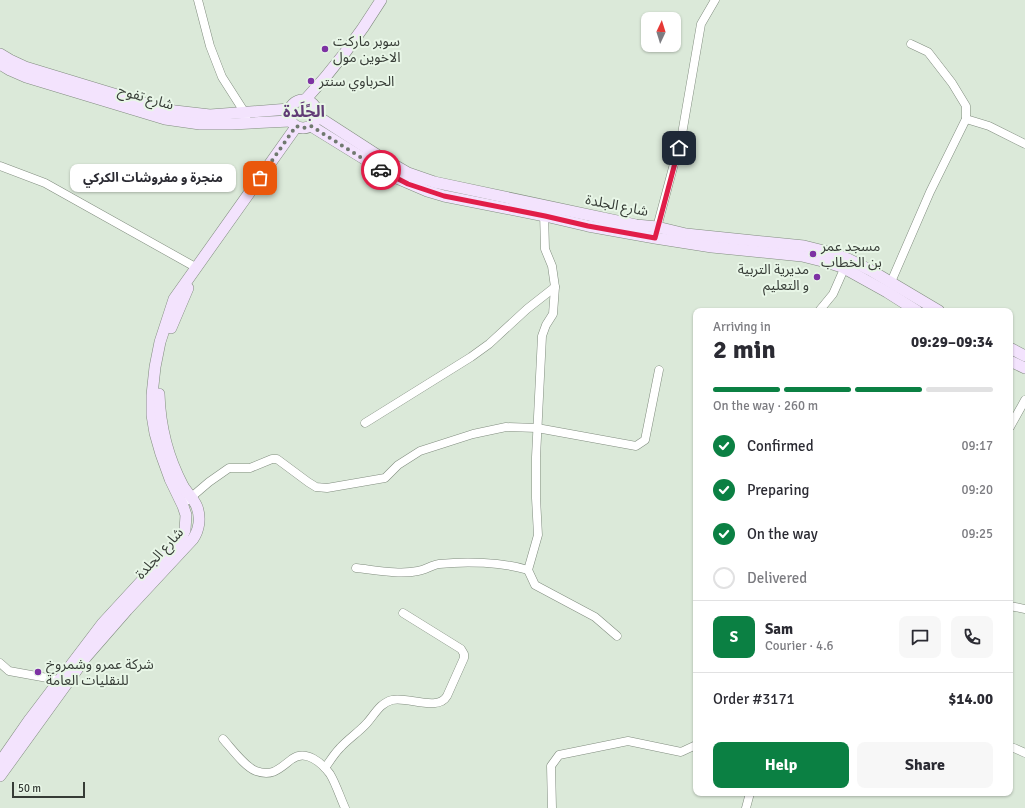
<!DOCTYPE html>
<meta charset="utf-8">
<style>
:root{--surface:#fff;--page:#f7f7f7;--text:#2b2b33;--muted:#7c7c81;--line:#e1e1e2;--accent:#0b8043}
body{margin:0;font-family:Signika,"Noto Sans Arabic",sans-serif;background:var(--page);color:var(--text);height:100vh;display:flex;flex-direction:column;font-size:15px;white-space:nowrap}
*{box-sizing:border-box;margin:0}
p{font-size:13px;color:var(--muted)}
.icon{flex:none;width:22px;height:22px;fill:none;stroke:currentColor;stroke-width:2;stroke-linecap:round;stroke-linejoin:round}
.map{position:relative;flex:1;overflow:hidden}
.side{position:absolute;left:693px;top:308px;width:320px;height:488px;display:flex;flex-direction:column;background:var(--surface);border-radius:8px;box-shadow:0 1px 3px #0004}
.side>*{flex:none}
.needle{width:26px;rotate:4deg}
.tools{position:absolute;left:641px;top:12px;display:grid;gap:8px}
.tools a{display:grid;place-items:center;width:40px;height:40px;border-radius:8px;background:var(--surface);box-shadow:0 1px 3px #0004;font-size:20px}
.scale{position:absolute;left:12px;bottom:10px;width:73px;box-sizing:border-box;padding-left:4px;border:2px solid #363c36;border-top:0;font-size:11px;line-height:14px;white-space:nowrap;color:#363c36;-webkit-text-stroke:3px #e8f6e7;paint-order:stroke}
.pin{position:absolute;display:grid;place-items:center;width:34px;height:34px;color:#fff;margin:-17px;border-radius:8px;box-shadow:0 2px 6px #0006}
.courier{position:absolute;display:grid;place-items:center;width:40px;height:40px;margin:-20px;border:3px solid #e11d48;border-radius:50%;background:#fff;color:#222;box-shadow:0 1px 5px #0007}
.bubble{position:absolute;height:28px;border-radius:8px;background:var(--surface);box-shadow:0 1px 3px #0004;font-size:13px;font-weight:700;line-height:28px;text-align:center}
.headline em{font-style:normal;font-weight:700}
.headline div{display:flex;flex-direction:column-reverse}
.headline{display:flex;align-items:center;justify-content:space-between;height:68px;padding:0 20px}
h1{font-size:26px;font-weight:700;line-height:30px}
.bar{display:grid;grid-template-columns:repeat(4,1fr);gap:6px 4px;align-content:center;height:48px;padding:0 20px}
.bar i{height:5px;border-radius:3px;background:var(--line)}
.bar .selected{background:var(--accent)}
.bar p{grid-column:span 4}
.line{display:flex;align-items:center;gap:10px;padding:0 20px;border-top:1px solid var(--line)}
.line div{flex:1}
.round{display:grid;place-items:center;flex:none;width:42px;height:42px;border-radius:8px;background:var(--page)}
ol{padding:0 20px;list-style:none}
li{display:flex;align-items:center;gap:12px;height:44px}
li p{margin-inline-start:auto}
li .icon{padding:4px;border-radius:50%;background:var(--accent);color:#fff;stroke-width:4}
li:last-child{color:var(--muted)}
li i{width:22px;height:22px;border:2px solid var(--line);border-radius:50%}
.cta{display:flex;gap:8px;margin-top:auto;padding:8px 20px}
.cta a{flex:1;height:46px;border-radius:8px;background:var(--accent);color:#fff;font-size:16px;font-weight:700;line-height:46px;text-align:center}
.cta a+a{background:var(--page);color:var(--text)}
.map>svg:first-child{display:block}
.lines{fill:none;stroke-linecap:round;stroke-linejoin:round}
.street-casing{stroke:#818d7f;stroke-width:9}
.secondary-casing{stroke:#818d7f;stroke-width:12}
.street{stroke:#fff;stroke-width:8}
.secondary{stroke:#f3e3fd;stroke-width:11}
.done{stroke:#70796f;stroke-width:4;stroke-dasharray:0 7.2}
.route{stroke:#e11d48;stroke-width:5}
.poi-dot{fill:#7d32a3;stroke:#e8f6e7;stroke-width:1.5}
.labels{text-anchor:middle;stroke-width:4;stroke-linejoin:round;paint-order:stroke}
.poi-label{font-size:14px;fill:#363c36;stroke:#e8f6e7;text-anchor:start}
.street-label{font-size:14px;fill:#363c36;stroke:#e8f6e7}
.quarter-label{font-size:16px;font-weight:bold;fill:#613c76;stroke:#e8f6e7}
</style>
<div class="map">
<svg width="1025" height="808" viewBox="0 0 1025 808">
<rect width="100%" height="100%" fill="#dbe9d9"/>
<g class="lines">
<!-- street casing -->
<g class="street-casing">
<g id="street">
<polyline points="198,0 210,46 222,77 245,113 246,117"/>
<polyline points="966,119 989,126 1025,144"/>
<polyline points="0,166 45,183 197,268"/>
<polyline points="544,213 545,249 552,266 555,287 553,314 546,325 542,336 536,457 536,498 538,535 528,570 535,585 595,617 617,636"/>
<polyline points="656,231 682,134 701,24 715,0"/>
<polyline points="891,282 930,192 966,119 966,106 952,83 928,52 911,44"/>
<polyline points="819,311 833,294 844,269"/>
<polyline points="365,423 471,357 489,344 527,309 555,287"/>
<polyline points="1010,427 1025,400"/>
<polyline points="188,500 209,482 229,468 250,468 272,459 277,459 308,482 316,487 327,488 385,478 398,465 420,451 473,434 506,427 537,428 636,446 645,440 659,370"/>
<path d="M 356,568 C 375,570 399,575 418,571 C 425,570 432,565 439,564 C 466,561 502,562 528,570"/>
<polyline points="1010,606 1025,609"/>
<polyline points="0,663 9,671 64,681"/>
<path d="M 223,739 C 232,749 245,767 256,771 C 273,777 280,768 292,759 C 306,749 322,763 330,774 C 336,784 340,797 345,808"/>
<polyline points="1014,748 1025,753"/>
<path d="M 325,768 C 330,761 334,754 340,748 C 348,739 359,732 367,723 C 375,714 380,703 392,700 C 407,696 438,712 447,696 L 464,658 L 464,654 L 461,649 L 403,613"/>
<polyline points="552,808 551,766 559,755 628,741 681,752 696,745"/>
<polyline points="746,808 750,793"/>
</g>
</g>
<!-- secondary casing -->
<g class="secondary-casing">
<g id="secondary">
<polyline points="0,54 10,60 25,67 150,105 175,111 210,115 289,109"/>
<polyline points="0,64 10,70 26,77 165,119 200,124 232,124 290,121"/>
<circle cx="303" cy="114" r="14"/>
<path d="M 305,100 C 334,69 359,36 381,0"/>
<polyline points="317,116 382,158 408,173 434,182 636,225 657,227 686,234 804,246 832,253 848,259 870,270 939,311"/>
<polyline points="311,126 392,176 427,191 444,196 545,216 588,226 655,238 712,247 802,256 826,262 842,267 887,292 917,311"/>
<polyline points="171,328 188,288"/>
<polyline points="1010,348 1025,356"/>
<polyline points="1010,361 1025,368"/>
<polyline points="0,762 30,719 102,624 182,537 185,530 186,515 183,506 170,479 161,454 155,433 152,415 152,395 155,367 160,342 174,299 296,127"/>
<path d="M 0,776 L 86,657 L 127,610 L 193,539 C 199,530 201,518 197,507 C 194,499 187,493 183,486 C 168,458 160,425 159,394"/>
</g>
</g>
<!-- street -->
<use href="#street" class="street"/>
<!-- secondary -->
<use href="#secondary" class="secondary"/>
</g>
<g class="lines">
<!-- done -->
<polyline class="done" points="260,178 296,126 304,128 311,126 381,170"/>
<!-- route -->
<polyline class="route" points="381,170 408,184 444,196 545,216 588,226 655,238 679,148"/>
</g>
<!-- markers -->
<g class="poi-dot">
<circle cx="325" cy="49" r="4"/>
<circle cx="311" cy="81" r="4"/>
<circle cx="813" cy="254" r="4"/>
<circle cx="817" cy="277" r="4"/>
<circle cx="38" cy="672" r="4"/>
</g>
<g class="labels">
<!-- poi labels -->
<g class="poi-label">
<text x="333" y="46">سوبر ماركت<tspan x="333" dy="16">الاخوين مول</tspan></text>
<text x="319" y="86">الحرباوي سنتر</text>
<text x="821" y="251">مسجد عمر<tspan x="821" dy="16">بن الخطاب</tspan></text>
<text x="809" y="274" text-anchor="end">مديرية التربية<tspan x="809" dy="16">و التعليم</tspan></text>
<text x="46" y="669">شركة عمرو وشمروخ<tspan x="46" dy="16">للنقليات العامة</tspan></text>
</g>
<!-- street labels -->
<g class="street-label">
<text transform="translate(146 97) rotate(16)" y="5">شارع تفوح</text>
<text transform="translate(617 205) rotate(11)" y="5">شارع الجلدة</text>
<text transform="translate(159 553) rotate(-48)" y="5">شارع الجلدة</text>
</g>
<!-- quarter labels -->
<g class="quarter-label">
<text x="304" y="117">الجًلَدة</text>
</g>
</g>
</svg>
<div class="tools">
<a><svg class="needle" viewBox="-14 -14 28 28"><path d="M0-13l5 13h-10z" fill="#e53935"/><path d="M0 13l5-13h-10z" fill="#7c7c81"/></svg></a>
</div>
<div class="scale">50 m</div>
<div class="pin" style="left:260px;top:178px;background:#ea580c"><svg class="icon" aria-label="bag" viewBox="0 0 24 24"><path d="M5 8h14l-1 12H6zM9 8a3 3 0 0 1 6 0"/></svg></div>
<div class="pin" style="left:679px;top:148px;background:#1f2937"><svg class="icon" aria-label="home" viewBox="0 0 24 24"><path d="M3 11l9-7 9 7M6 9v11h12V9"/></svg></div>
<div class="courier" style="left:381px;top:170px"><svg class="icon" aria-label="car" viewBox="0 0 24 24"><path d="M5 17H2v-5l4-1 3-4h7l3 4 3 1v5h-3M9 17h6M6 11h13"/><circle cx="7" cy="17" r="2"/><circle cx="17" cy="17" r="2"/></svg></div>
<div class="bubble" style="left:70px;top:164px;width:166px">منجرة و مفروشات الكركي</div>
<section class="side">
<div class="headline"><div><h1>2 min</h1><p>Arriving in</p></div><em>09:29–09:34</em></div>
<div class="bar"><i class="selected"></i><i class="selected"></i><i class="selected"></i><i></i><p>On the way · 260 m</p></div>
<ol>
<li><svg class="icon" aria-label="check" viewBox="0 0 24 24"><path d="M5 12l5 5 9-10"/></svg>Confirmed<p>09:17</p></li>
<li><svg class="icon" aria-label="check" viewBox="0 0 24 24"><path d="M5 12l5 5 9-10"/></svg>Preparing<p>09:20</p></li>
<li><svg class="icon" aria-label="check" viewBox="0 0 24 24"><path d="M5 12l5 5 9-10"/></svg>On the way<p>09:25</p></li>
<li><i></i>Delivered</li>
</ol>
<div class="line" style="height:72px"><b class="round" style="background:var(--accent);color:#fff">S</b><div><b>Sam</b><p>Courier · 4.6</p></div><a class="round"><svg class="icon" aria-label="chat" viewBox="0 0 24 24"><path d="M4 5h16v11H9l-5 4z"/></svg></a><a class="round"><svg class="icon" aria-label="phone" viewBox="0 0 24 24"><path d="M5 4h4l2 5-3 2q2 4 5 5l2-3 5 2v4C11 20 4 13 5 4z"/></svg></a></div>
<div class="line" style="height:52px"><div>Order #3171</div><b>$14.00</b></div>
<div class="cta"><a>Help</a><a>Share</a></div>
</section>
</div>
